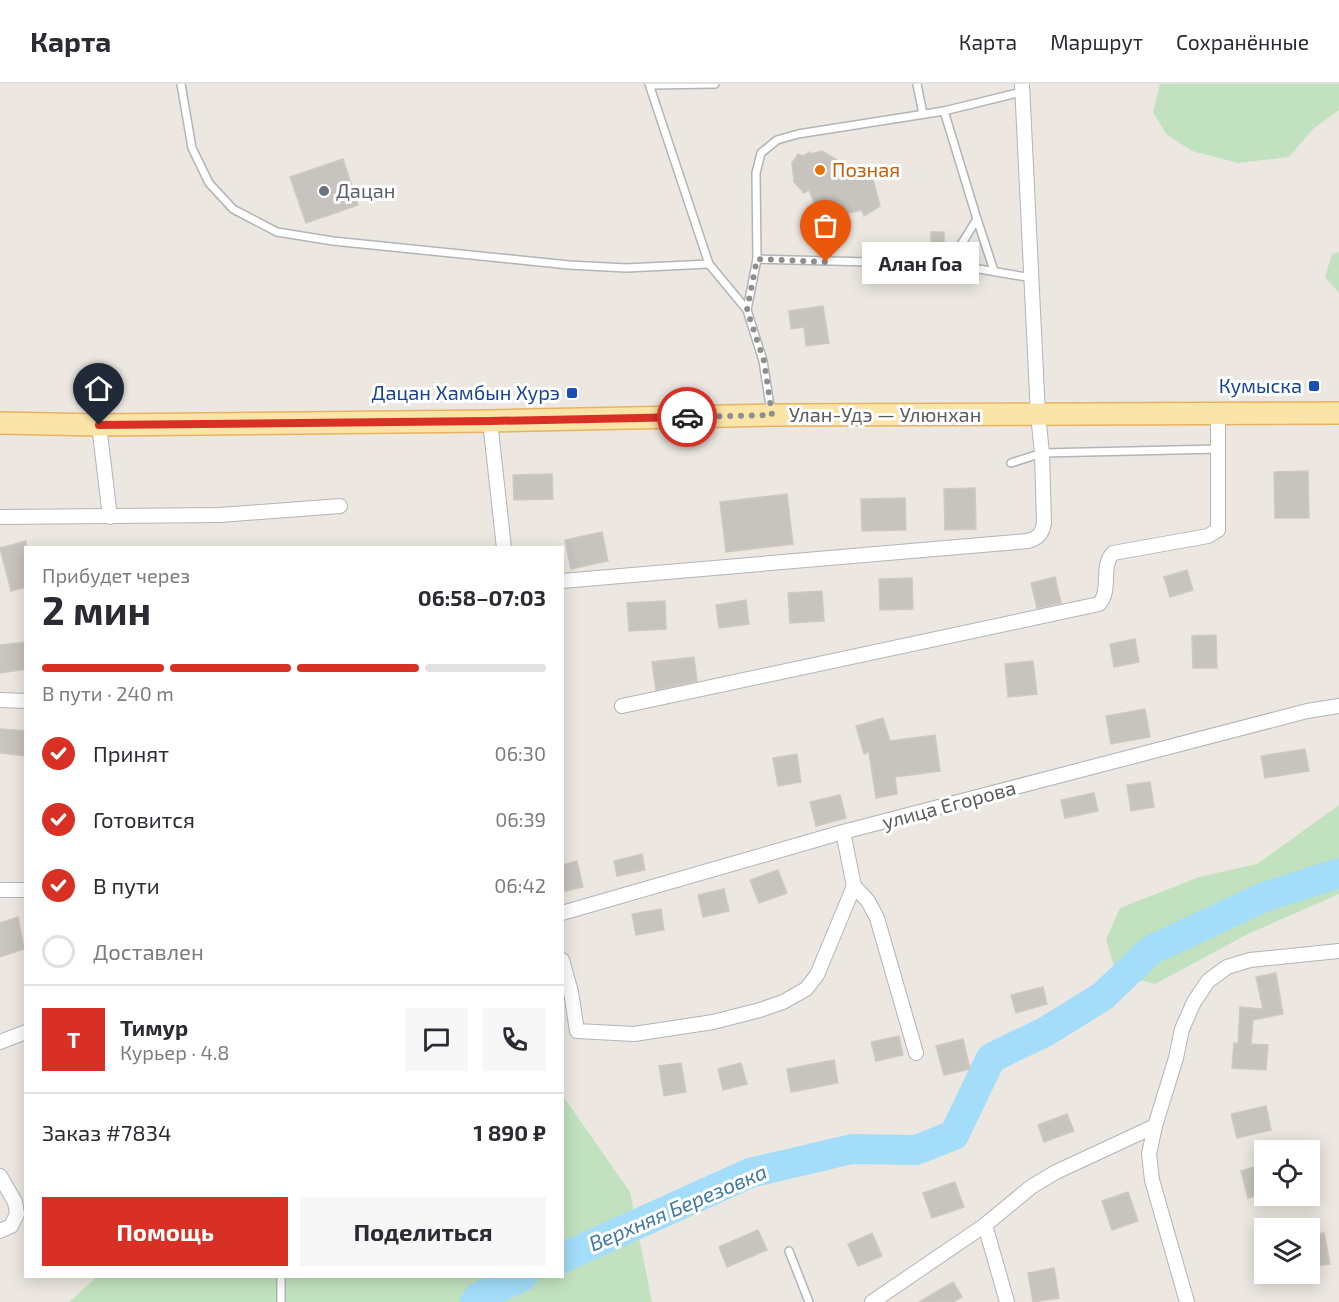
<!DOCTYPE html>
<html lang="ru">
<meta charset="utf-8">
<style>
:root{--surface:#fff;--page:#f7f7f7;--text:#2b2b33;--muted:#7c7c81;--line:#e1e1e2;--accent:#d93025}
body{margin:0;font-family:"Exo 2",sans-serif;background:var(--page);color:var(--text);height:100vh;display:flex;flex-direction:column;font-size:22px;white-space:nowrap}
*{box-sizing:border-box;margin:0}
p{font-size:20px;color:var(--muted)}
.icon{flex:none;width:33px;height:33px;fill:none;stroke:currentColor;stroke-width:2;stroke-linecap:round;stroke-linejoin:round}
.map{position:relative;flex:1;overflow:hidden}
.side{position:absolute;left:24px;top:462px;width:540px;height:732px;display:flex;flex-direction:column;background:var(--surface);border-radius:0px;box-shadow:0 3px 15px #0003}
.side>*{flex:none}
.fabs{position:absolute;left:1254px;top:1056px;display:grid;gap:12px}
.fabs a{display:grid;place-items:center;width:66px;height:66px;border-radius:0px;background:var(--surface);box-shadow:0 3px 15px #0003;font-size:30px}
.pin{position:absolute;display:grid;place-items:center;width:51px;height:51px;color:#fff;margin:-62px -26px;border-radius:50% 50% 50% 0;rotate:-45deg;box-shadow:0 0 6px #0007}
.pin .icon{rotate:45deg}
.courier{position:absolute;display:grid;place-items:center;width:60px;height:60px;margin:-30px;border:4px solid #d93025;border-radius:50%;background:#fff;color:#222;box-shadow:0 2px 8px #0007}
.bubble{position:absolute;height:42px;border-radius:0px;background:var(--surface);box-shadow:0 3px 15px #0003;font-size:20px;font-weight:700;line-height:42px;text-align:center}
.head em{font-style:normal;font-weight:700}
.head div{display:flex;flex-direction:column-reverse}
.head{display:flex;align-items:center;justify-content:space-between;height:102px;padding:0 18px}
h1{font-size:39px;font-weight:700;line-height:45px}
.bar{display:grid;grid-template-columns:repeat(4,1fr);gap:9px 6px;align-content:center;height:72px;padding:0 18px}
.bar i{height:8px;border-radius:4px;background:var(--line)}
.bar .selected{background:var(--accent)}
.bar p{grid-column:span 4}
.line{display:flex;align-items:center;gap:15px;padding:0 18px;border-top:2px solid var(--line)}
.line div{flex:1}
.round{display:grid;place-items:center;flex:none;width:63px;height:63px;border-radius:0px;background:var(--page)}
ol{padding:0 18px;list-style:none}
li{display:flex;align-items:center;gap:18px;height:66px}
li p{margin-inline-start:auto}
li .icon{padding:6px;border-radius:50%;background:var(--accent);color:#fff;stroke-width:4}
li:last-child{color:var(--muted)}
li i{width:33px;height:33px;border:3px solid var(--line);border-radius:50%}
.primary-button{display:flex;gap:12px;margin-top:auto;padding:12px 18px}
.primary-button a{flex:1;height:69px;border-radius:0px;background:var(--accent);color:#fff;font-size:24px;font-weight:700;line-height:69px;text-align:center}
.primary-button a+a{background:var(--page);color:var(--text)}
header{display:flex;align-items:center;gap:36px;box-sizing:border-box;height:84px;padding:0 30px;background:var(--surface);border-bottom:2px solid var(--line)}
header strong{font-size:28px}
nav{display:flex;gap:33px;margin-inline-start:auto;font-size:21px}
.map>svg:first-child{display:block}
.green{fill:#c2e2bf}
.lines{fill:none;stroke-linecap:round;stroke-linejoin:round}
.river{stroke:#a3ddf9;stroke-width:30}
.building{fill:#c7c3be;stroke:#d0c9c0;stroke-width:1.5}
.lane-casing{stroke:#b2b4b8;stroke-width:10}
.street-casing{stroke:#b2b4b8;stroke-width:16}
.primary-casing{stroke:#e8b35e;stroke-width:24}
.lane{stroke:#fff;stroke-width:7}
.street{stroke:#fff;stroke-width:14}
.primary{stroke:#fae4a8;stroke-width:21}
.done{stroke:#8d8e8e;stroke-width:6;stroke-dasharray:0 10.8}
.route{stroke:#d93025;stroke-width:8}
.food-dot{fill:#e8710a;stroke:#fff;stroke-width:2}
.worship-dot{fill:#6b7280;stroke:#fff;stroke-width:2}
.transit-dot{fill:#1a4fb4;stroke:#fff;stroke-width:2}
.labels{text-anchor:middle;stroke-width:6;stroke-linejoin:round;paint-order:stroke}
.food-label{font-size:20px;fill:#c56008;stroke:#fff;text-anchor:start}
.worship-label{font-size:20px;fill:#5b616d;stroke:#fff;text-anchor:start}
.transit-label{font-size:20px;fill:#164399;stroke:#fff;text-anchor:end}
.street-label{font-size:20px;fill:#5a5e61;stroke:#fff}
.water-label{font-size:21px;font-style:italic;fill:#407aa2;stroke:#fff}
</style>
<header>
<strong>Карта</strong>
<nav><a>Карта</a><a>Маршрут</a><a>Сохранённые</a></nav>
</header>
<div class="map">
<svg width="1339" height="1218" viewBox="0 0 1339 1218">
<rect width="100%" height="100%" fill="#ece8e1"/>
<!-- green -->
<g class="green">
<polygon points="1160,0 1339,0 1339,26 1313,45 1289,73 1238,79 1192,67 1166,50 1153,28"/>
<polygon points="1339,168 1339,209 1325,193 1332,170"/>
<polygon points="1339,721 1339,810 1248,850 1155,900 1116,890 1106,855 1120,824 1199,793 1257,780"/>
<polygon points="563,1012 630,1108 652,1218 69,1218 98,1192 562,1192"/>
</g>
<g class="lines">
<!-- river -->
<g class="river">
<polyline points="562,1174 750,1089 852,1065 916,1066 954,1051 991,974 1045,948 1103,912 1151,866 1264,813 1339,789"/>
<polyline points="475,1218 479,1213 523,1192"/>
</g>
</g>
<!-- building -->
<g class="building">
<polygon points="822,67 837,76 839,87 852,84 853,88 870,84 880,122 864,132 862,126 829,134 820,132 809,106 804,109 794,98 792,79 798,70 803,72 810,68 811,70"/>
<polygon points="343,75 358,121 306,139 290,93"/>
<polygon points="931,148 944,148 944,162 931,161"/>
<polygon points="823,222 829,259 806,262 804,243 791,245 789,227"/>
<polygon points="1308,387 1309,434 1275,434 1274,388"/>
<polygon points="552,390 553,415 514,416 513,391"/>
<polygon points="975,404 976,445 945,446 944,405"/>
<polygon points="787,410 793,460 726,468 720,418"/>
<polygon points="905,414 906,446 862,447 861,415"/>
<polygon points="602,448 608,477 571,485 565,456"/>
<polygon points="26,457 26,503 11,507 0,464"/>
<polygon points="1187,486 1193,506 1170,513 1164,493"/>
<polygon points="1055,493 1061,519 1037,524 1031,499"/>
<polygon points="912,494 913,525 880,526 879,495"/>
<polygon points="822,507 824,537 790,539 788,509"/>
<polygon points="746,516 749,540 719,544 716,521"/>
<polygon points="665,517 666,545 629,547 627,519"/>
<polygon points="1216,551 1217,584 1193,584 1192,552"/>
<polygon points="1135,555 1139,578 1114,583 1110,560"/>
<polygon points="26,558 26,585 0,589 0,561"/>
<polygon points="694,573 697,597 656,606 652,578"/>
<polygon points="1033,577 1037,610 1008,613 1005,580"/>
<polygon points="1145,625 1150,653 1111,660 1106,632"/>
<polygon points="883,634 890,657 935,651 940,687 895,693 897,710 876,714 869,668 864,670 856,642"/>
<polygon points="0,645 26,647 26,672 0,669"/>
<polygon points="1305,665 1309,687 1265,694 1261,672"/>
<polygon points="797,670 801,698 778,702 773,674"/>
<polygon points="1150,698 1154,723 1131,727 1127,701"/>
<polygon points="1094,709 1098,727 1065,734 1061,716"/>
<polygon points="840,711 846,734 816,742 810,718"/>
<polygon points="642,770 645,786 617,792 614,777"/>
<polygon points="577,777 583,803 562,808 562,781"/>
<polygon points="778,786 787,809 759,819 750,796"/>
<polygon points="724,805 729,827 703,833 698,811"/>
<polygon points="661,825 664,846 636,851 632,830"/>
<polygon points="18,833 24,865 0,873 0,839"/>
<polygon points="1276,889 1283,930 1253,936 1251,960 1268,961 1266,986 1232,984 1234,959 1238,960 1240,923 1263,925 1256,893"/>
<polygon points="1043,903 1047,920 1016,929 1011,911"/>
<polygon points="899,952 903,971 876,977 871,958"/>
<polygon points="963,955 970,985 944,991 936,962"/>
<polygon points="834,976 838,999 791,1008 787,985"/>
<polygon points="681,979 686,1008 664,1012 659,982"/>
<polygon points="741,979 747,1000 723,1006 718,985"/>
<polygon points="1266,1022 1271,1046 1237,1054 1231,1030"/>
<polygon points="1067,1030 1074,1047 1044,1058 1038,1041"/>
<polygon points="1264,1080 1264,1109 1248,1114 1241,1087"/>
<polygon points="955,1098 964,1123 932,1134 923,1109"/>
<polygon points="1128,1108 1138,1137 1112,1146 1102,1117"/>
<polygon points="758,1146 767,1166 727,1183 719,1163"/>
<polygon points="872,1149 882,1172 858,1182 848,1160"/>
<polygon points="1324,1149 1330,1180 1310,1183 1310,1151"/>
<polygon points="1054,1184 1059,1214 1033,1218 1028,1189"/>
<polygon points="953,1198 962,1213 953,1218 919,1218"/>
</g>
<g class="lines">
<!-- lane casing -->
<g class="lane-casing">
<g id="lane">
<polyline points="181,0 192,64 209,99 233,125 277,148 333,157 569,181 626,184 709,180"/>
<polyline points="649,0 709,180 747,226"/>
<polyline points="917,0 923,30"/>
<polyline points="650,1 715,0"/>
<polyline points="977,135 994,187"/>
<polyline points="757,175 949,180 977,135 944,27 1022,8"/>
<polyline points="949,180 1032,194"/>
<polyline points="771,328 763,277 747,226 757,175 756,89 761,69 777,56 798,50 944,27"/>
<polyline points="1011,379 1042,369 1219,365"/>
<polyline points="789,1167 809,1218"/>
<polyline points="281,1192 281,1218"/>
</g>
</g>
<!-- street casing -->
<g class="street-casing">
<g id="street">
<polyline points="490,337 504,464"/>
<polyline points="99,341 110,433"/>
<polyline points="0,433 220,431 340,422"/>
<path d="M 562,497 L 1028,457 C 1038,454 1042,450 1044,439 L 1042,369 L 1038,331 L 1022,0"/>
<polyline points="0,616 26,617"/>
<path d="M 622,622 L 1099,520 C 1112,506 1100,483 1113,469 L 1208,452 L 1218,446 L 1218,331"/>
<polyline points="854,802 868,817 877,834 916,969"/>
<polyline points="0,806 26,806"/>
<polyline points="562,829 843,748 1307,627 1339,622"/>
<polyline points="562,876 571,908 577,947 634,950 713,938 760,926 783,918 806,905 817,891 854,802 843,748"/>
<polyline points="0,958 26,948"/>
<polyline points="0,1092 15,1118 17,1130 11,1142 0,1147"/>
<polyline points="985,1141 1007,1218"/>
<polyline points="872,1218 985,1141 1031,1103 1056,1088 1155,1042"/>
<polyline points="1187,1218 1152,1096 1149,1070 1155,1042 1176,974 1182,945 1194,918 1208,897 1227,883 1250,876 1339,867"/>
</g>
</g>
<!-- primary casing -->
<g class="primary-casing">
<polyline id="primary" points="0,339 99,341 490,337 772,331 1339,329"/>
</g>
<!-- lane -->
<use href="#lane" class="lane"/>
<!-- street -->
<use href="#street" class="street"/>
<!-- primary -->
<use href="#primary" class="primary"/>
</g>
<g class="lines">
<!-- done -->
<polyline class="done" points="687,333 772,331 764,277 747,226 757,175 826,178"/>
<!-- route -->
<polyline class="route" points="99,341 490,337 687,333"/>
</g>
<!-- markers -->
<circle class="food-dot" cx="820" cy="86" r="6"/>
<circle class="worship-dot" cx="324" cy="107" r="6"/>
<g class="transit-dot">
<rect x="1308" y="296" width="12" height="12" rx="3"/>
<rect x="566" y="303" width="12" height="12" rx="3"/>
</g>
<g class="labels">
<!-- food labels -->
<g class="food-label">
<text x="832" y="93">Позная</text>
</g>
<!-- worship labels -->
<g class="worship-label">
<text x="336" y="114">Дацан</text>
</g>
<!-- transit labels -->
<g class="transit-label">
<text x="1302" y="309">Кумыска</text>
<text x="560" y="316">Дацан Хамбын Хурэ</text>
</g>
<!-- street labels -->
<g class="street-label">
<text x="885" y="338">Улан-Удэ — Улюнхан</text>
<text transform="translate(949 721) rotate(-15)" y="7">улица Егорова</text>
</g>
<!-- water labels -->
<g class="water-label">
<text transform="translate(678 1124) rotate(-23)" y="7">Верхняя Березовка</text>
</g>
</g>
</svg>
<div class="fabs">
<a><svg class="icon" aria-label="locate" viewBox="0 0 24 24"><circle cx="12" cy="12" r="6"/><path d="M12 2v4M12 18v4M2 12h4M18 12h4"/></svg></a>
<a><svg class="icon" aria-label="layers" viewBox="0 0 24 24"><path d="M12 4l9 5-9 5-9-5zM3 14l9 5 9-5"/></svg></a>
</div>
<div class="pin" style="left:826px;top:178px;background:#ea580c"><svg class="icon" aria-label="bag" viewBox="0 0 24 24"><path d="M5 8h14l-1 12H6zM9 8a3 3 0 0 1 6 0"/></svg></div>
<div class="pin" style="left:99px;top:341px;background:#1f2937"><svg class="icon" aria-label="home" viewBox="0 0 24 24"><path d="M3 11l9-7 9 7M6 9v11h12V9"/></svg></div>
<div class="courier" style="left:687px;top:333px"><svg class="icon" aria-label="car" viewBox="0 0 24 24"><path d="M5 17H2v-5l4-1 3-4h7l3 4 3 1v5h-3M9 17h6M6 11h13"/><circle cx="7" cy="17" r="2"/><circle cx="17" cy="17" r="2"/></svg></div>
<div class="bubble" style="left:862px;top:158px;width:117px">Алан Гоа</div>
<section class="side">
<div class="head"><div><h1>2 мин</h1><p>Прибудет через</p></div><em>06:58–07:03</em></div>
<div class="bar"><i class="selected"></i><i class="selected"></i><i class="selected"></i><i></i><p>В пути · 240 m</p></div>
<ol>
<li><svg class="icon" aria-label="check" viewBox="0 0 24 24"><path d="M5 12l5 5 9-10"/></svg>Принят<p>06:30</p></li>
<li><svg class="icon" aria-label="check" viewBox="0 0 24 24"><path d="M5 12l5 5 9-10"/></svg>Готовится<p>06:39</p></li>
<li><svg class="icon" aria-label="check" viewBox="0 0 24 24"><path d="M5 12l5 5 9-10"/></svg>В пути<p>06:42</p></li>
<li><i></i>Доставлен</li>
</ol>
<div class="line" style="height:108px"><b class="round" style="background:var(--accent);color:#fff">Т</b><div><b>Тимур</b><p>Курьер · 4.8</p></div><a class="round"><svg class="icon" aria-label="chat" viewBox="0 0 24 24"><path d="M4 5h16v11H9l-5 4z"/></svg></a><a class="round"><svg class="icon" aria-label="phone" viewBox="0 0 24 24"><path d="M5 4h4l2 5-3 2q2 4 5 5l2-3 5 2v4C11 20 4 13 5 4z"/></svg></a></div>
<div class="line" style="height:78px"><div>Заказ #7834</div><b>1 890 ₽</b></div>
<div class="primary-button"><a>Помощь</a><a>Поделиться</a></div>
</section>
</div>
